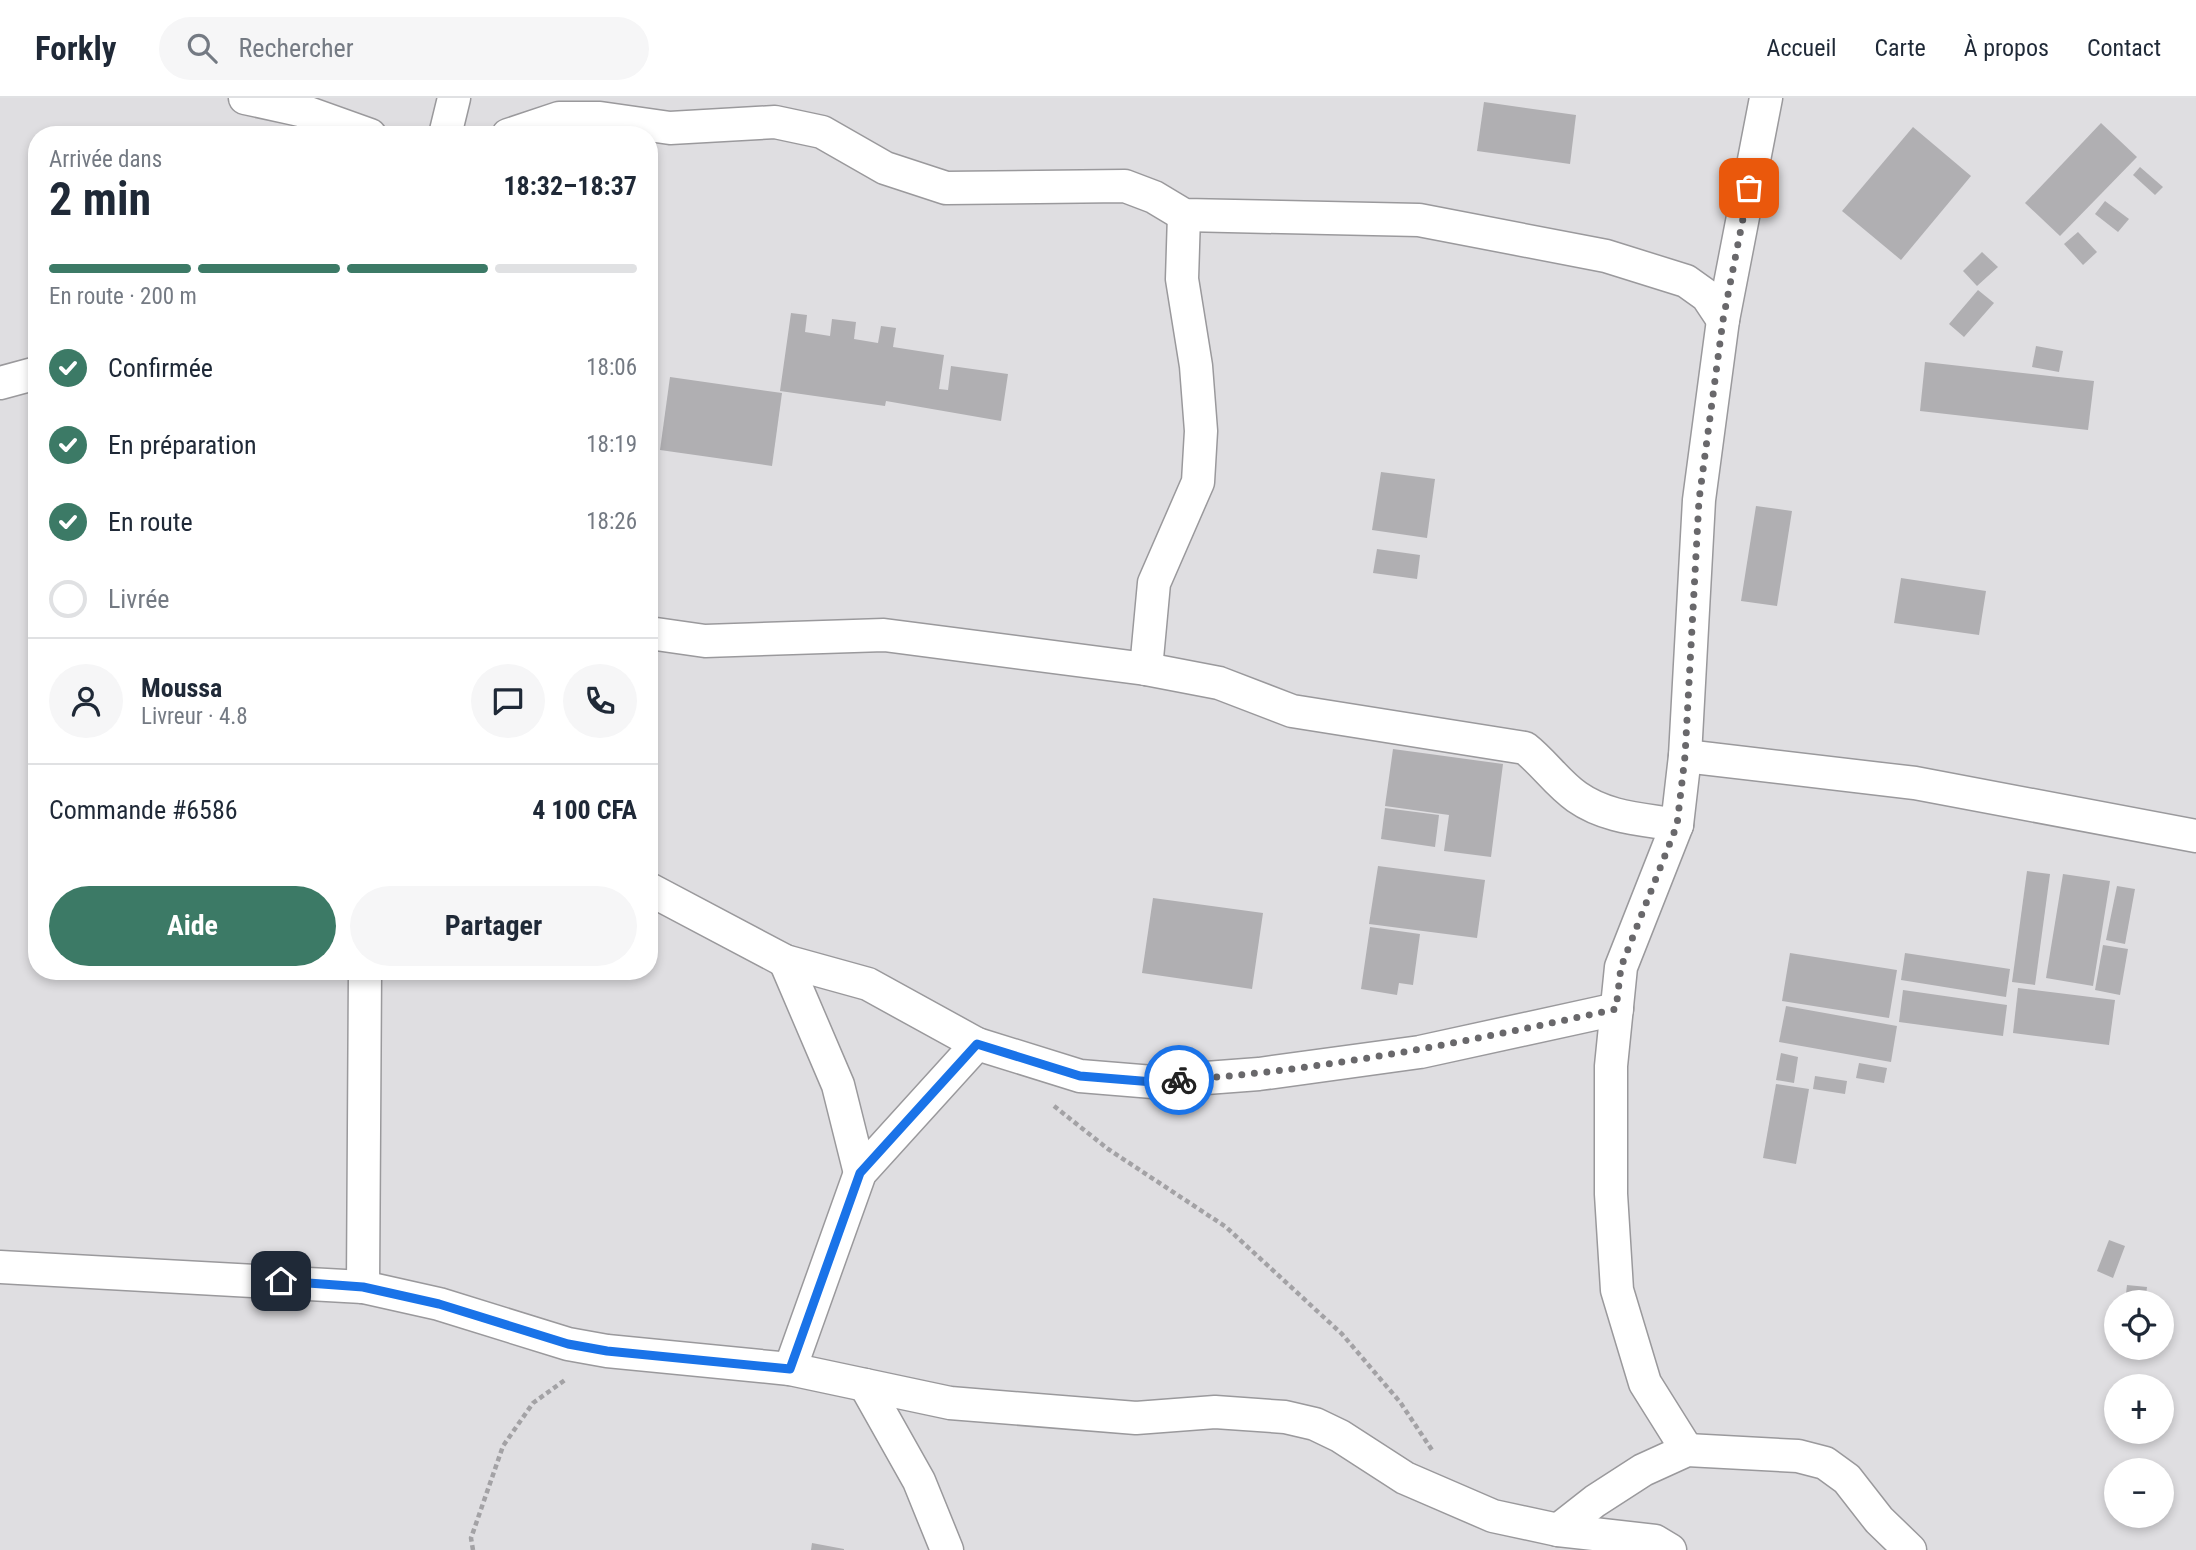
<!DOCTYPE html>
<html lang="fr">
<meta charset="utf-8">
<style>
:root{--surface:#fff;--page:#f6f6f7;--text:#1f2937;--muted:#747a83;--line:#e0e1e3;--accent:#3c7a66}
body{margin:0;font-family:"Roboto Condensed",sans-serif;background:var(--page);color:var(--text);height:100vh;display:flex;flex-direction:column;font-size:26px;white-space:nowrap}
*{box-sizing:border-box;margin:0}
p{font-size:23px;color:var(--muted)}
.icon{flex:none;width:38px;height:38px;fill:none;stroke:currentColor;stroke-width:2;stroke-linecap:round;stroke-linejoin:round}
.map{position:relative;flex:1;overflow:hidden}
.side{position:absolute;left:28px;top:28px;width:630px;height:854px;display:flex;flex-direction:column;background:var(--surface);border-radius:28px;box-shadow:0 4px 10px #0003}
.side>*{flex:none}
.buttons{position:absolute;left:2104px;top:1192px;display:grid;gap:14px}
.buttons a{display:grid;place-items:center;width:70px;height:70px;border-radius:50%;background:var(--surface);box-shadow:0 4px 10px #0003;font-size:35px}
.pin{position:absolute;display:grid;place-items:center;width:60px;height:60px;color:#fff;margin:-30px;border-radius:14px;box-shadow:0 4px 10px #0006}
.courier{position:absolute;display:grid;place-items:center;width:70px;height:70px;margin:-35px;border:5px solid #1a73e8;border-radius:50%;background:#fff;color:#222;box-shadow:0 2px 9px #0007}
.head em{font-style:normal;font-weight:700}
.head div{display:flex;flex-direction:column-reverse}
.head{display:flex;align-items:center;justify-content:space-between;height:119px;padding:0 21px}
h1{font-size:46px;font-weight:700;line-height:52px}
.bar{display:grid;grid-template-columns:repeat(4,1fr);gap:10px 7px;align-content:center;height:84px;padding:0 21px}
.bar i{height:9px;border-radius:5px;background:var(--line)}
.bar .active{background:var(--accent)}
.bar p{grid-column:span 4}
.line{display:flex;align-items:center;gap:18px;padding:0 21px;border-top:2px solid var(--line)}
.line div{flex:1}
.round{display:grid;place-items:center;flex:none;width:74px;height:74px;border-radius:37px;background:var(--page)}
ol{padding:0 21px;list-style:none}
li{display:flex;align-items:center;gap:21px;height:77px}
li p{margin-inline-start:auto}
li .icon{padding:7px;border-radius:50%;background:var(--accent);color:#fff;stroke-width:4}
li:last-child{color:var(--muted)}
li i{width:38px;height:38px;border:4px solid var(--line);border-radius:50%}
.button{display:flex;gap:14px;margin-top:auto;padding:14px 21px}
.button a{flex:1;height:80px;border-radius:42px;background:var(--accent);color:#fff;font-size:28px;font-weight:700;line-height:80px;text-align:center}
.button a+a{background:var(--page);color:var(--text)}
header{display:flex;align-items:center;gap:42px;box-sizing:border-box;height:98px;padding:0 35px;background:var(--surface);border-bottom:2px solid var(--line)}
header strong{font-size:33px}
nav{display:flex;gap:38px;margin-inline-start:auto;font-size:24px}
.search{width:490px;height:63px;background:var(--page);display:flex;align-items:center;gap:18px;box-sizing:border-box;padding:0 24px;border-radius:38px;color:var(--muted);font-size:26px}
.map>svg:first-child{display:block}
.building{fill:#b0afb2}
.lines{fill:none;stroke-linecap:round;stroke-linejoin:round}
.minor-casing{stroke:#9a999c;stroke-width:35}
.path{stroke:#a3a2a5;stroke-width:4.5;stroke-dasharray:5 3.5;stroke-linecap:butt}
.minor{stroke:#fff;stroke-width:32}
.done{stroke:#69686b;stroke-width:7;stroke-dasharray:0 12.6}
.route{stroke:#1a73e8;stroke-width:9}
</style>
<header>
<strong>Forkly</strong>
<div class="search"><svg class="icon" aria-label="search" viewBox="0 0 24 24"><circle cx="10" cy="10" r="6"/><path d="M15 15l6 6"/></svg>Rechercher</div>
<nav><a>Accueil</a><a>Carte</a><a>À propos</a><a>Contact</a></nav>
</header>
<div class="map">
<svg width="2196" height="1452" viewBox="0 0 2196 1452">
<rect width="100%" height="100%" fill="#dfdee1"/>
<!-- building -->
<g class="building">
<polygon points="1484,4 1576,17 1570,66 1477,53"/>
<polygon points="2101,25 2137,59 2060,138 2025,105"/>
<polygon points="1913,29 1971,78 1901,162 1842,113"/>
<polygon points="2140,69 2163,89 2155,97 2133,77"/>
<polygon points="2105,103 2129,121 2118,134 2095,116"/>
<polygon points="2078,134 2097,154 2083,167 2064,146"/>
<polygon points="1982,154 1998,169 1977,188 1963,173"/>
<polygon points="1978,192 1994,205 1964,239 1949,226"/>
<polygon points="791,215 807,217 805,234 830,238 832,221 856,224 854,241 878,245 881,228 896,230 893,249 944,257 939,291 948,292 951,268 1008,276 1001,323 886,303 885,308 780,293"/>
<polygon points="2036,248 2063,253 2059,274 2032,269"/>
<polygon points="1925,264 2094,283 2088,332 1920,313"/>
<polygon points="670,279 782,295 772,368 660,352"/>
<polygon points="1381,374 1435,381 1427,440 1372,432"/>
<polygon points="1756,408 1792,413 1777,508 1741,503"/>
<polygon points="1377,451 1420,457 1417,481 1373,475"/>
<polygon points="1901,480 1986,493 1979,537 1894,525"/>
<polygon points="1393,651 1503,666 1491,759 1444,753 1449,717 1385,708"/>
<polygon points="1385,710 1439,717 1435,749 1381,741"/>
<polygon points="1378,768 1485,782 1477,840 1369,826"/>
<polygon points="2027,773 2050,776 2035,887 2012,884"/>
<polygon points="2063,776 2110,783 2093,888 2046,880"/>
<polygon points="2117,788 2135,791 2125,846 2106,842"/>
<polygon points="1153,800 1263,815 1252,891 1142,875"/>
<polygon points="1370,829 1420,836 1413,887 1399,885 1397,897 1361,891"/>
<polygon points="2103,847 2128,851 2120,897 2095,892"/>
<polygon points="1790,855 1897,872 1889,920 1782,903"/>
<polygon points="1905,855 2010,871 2006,899 1901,882"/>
<polygon points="456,873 480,873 479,879"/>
<polygon points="2018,890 2115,902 2109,947 2013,935"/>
<polygon points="1903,892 2007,907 2003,938 1899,924"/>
<polygon points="1786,908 1897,928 1891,964 1779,944"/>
<polygon points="1781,955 1798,959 1794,985 1776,982"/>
<polygon points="1859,965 1887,970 1884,985 1856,980"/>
<polygon points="1815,978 1847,983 1845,996 1813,991"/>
<polygon points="1776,986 1809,991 1796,1066 1763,1060"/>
<polygon points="2109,1142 2125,1148 2113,1180 2097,1173"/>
<polygon points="2127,1187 2147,1189 2145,1204 2125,1204"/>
<polygon points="812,1445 844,1451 844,1452 811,1452"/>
</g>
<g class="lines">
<!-- minor casing -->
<g class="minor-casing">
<g id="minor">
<polyline points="245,0 300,12 370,37"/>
<polyline points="445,37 454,0"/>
<polyline points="508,37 559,20 600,20 670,30 775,24 822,34 885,70 946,90 1125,88 1154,99 1184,117 1419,122 1606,158 1686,183 1707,198 1723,222"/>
<polyline points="0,285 37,275"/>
<path d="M 649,535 L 705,543 L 884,537 L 1146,571 L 1219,585 L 1292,613 L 1525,650 C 1544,665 1558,686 1577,699 C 1607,720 1642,721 1677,727"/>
<polyline points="1146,571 1154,485 1198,384 1201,333 1196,268 1182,181 1184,117"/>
<polyline points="1685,658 1915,685 2196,738"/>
<polyline points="649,791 785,863 868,886 977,946 1080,978 1153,984 1259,976 1420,954 1617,911"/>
<polyline points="785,863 838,987 860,1075"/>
<polyline points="0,1169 363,1189 439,1206 568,1246 607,1253 790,1271 950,1305 1136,1320 1215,1314 1285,1319 1315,1326 1340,1338 1405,1380 1493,1418 1558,1432 1655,1443 1670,1452"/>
<polyline points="363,1189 365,873"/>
<polyline points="790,1271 860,1075 977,946"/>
<polyline points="865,1287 919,1383 947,1452"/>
<polyline points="1687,1352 1645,1285 1617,1192 1611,1096 1611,968 1621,869 1677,727 1685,658 1699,402 1723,222 1766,0"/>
<polyline points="1558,1432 1595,1403 1643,1372 1687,1352 1798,1358 1825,1365 1847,1381 1879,1422 1910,1452"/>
</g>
</g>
<!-- path -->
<g class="path">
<polyline points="1054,1008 1108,1051 1226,1129 1342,1236 1400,1304 1432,1352"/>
<polyline points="473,1452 471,1440 503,1348 533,1305 565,1282"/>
</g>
<!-- minor -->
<use href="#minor" class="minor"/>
</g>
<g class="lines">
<!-- done -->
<path class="done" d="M 1179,982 C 1328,972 1471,943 1616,911 L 1621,869 L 1677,727 L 1685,658 L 1699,402 L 1723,222 L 1749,90"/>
<!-- route -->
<polyline class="route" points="281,1183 363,1189 439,1206 568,1246 607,1253 790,1271 860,1075 977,946 1080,978 1153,984 1179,982"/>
</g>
</svg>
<div class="buttons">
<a><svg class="icon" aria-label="locate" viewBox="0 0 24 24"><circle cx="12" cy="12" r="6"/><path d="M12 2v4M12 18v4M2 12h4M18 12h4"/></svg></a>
<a>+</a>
<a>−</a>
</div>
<div class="pin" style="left:1749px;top:90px;background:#ea580c"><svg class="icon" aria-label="bag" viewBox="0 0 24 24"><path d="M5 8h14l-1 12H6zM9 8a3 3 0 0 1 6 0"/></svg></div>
<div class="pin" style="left:281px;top:1183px;background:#1f2937"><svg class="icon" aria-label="home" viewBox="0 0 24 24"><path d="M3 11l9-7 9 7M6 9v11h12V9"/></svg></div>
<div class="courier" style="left:1179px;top:982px"><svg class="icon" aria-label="bike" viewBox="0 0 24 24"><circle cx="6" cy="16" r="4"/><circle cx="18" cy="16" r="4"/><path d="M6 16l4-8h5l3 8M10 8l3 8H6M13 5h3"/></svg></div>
<section class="side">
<div class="head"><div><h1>2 min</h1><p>Arrivée dans</p></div><em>18:32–18:37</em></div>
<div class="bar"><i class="active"></i><i class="active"></i><i class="active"></i><i></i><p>En route · 200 m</p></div>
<ol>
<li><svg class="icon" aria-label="check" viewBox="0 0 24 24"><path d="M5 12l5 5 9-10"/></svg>Confirmée<p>18:06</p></li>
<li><svg class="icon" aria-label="check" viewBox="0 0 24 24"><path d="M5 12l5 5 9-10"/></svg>En préparation<p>18:19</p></li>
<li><svg class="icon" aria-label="check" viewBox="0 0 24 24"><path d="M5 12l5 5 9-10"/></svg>En route<p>18:26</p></li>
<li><i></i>Livrée</li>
</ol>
<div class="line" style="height:126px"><a class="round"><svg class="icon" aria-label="person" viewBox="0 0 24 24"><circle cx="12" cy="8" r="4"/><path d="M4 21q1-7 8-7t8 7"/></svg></a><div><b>Moussa</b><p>Livreur · 4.8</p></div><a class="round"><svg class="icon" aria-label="chat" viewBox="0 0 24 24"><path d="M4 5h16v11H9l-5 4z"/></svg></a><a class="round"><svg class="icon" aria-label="phone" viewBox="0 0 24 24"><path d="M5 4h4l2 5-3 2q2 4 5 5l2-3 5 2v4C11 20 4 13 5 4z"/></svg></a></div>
<div class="line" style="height:91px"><div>Commande #6586</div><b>4 100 CFA</b></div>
<div class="button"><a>Aide</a><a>Partager</a></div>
</section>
</div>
